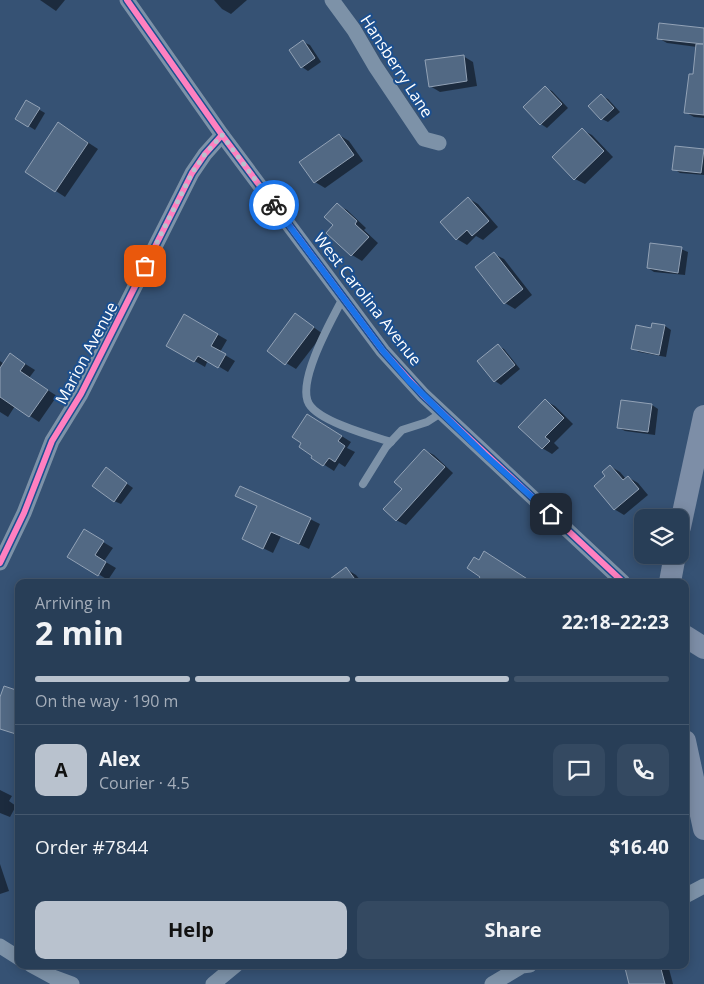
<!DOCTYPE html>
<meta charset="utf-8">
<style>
:root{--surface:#283e57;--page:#344961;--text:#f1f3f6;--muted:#a5aeba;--line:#44576d;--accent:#b9c2ce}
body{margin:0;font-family:"Open Sans",sans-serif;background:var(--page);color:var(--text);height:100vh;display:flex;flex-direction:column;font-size:19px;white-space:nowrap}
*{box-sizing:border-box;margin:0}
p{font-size:16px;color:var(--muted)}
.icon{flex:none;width:28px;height:28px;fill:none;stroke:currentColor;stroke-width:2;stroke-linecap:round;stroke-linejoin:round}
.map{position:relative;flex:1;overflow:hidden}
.side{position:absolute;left:15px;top:579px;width:674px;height:390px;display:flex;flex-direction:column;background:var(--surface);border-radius:10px;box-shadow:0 2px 12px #0003,0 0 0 1px var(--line)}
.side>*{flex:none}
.buttons{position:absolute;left:634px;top:509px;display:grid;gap:10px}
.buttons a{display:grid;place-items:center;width:55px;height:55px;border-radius:10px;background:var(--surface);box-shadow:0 2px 12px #0003,0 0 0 1px var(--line);font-size:25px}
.pin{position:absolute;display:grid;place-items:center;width:42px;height:42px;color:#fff;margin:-21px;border-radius:10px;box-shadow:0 2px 8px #0006}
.courier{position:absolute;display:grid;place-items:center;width:50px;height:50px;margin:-25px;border:4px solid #1a73e8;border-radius:50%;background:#fff;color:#222;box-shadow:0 1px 6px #0007}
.overview em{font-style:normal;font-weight:700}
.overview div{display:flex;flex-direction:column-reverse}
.overview{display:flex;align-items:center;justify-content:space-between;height:85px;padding:0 20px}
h1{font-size:32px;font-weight:700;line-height:38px}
.bar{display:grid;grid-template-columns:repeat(4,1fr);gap:8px 5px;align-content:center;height:60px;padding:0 20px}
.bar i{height:6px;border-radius:4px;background:var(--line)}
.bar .on{background:var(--accent)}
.bar p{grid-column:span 4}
.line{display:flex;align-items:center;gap:12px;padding:0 20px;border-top:1px solid var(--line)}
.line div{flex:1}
.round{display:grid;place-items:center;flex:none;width:52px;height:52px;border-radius:10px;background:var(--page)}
.primary-button{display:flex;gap:10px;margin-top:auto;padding:10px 20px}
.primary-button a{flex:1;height:58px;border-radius:10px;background:var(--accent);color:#111;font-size:20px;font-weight:700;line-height:58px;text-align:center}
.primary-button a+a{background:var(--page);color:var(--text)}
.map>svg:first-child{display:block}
.shadow{fill:#0007}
.building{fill:#526984;stroke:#92a2b6}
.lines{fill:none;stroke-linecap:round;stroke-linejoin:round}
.lane{stroke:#7d92a8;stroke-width:8}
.street{stroke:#7d92a8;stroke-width:15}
.primary{stroke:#7d8ea7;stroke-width:22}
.cycleway-casing{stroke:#1b4f8f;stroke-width:9}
.cycleway{stroke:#ff80c0;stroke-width:6}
.done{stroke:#b9c2ce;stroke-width:5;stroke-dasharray:0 9}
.route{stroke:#1a73e8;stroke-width:6}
.labels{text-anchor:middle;stroke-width:4;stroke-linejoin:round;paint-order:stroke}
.street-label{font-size:16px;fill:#fff;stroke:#1b4f8f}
</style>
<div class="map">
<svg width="704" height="984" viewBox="0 0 704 984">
<rect width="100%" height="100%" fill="#365274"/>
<!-- shadow -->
<g class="shadow">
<polygon points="40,0 65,0 56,11"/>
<polygon points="214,0 247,0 231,14 222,9"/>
<polygon points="704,29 704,118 694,117 685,112 694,76 697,47 667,43 658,38"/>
<polygon points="303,42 310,45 321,62 308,71 302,67"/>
<polygon points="463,56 473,62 477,86 440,92 430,86"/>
<polygon points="545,88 552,91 568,108 547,128 541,124 525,108"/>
<polygon points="601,96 608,99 620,112 608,122 602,119"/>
<polygon points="26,102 45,113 35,130 16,118"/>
<polygon points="69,130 98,149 65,197 27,172"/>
<polygon points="582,130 592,135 613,157 585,184 575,179"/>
<polygon points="339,135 349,141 363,161 325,188 315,182"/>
<polygon points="676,148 704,151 704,175 680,173 674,169"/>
<polygon points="468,198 478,204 498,227 483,240 476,236 467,245 457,239"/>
<polygon points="337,205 347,210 366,228 364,230 378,243 362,261 352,255 334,225"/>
<polygon points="681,249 688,252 685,275 654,272 648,268"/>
<polygon points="494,254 504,259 532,295 515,309 505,303"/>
<polygon points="184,315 227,340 220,352 235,361 228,372 208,360 205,367 167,345"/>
<polygon points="305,321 323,334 296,369 286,363"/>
<polygon points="653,324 665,326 671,330 666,357 639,352 632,348 652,329"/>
<polygon points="498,346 504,349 520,369 501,385 495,381"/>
<polygon points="11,355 35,370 29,378 57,396 39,422 15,406 8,417 0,412 0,361 4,364"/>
<polygon points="545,401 555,406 573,424 554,443 559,448 552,454 542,448"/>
<polygon points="652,405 658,409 655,435 625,431 619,428"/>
<polygon points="318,421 351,442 347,448 355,452 345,467 339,463 334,471 312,457"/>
<polygon points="424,450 434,455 453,473 406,525 396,520"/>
<polygon points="610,466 620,472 626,479 628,477 638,483 648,495 624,515 614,509 607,477"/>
<polygon points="112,473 133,488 121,504 114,501"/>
<polygon points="310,519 320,524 309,549 281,536 273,553 244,539"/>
<polygon points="85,531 113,548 104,561 116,568 108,580 69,556"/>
<polygon points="494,558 531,582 478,582"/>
<polygon points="346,569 356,575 362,582 328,582"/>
<polygon points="19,693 19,736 0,728 0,701"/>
<polygon points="0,790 12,796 9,801 16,806 10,817 0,813"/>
<polygon points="0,864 9,891 0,894"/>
<polygon points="642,965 668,965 673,984 631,984"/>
</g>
<!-- building -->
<g class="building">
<polygon points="659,23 704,28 704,115 684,113 689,74 693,74 696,44 703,44 657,39"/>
<polygon points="303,40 315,58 301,68 289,50"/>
<polygon points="464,55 467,81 429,87 425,60"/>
<polygon points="545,86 562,104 540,125 523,107"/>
<polygon points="601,94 614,108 601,120 588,106"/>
<polygon points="26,100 40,108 28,127 15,119"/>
<polygon points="58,122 88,143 55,192 25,172"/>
<polygon points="582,128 604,151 574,180 552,157"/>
<polygon points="339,134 354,155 314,183 299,162"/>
<polygon points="675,146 704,149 701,173 672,170"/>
<polygon points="468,197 489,221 472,236 467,230 456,240 440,222"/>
<polygon points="337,203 357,221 355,224 369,237 351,256 326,233 333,225 324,217"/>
<polygon points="650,243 682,247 678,273 647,268"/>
<polygon points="494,252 523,289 504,304 475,267"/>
<polygon points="295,313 314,327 285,365 267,351"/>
<polygon points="184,314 218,334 211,346 226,354 218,368 198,356 194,362 166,346"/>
<polygon points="652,323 665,325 659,355 631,349 636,325 651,328"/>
<polygon points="498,344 515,365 494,382 477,361"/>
<polygon points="10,353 25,364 20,371 48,390 29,417 0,397 0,368"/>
<polygon points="545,399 564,418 545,437 550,441 542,449 518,427"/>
<polygon points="621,400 652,404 648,432 617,428"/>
<polygon points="307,414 342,436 338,441 345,446 335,462 329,458 323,466 311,458 312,456 299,447 301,443 292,437"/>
<polygon points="424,449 445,467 396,521 383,509 402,489 394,482"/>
<polygon points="610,465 623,480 628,476 639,489 614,510 594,486 605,476 602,472"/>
<polygon points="106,467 127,483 114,502 92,486"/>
<polygon points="240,486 311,518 299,544 271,532 263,549 242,539 257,506 235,496"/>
<polygon points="84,529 104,541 95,555 106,562 98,576 67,557"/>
<polygon points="484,551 532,582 476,582 480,577 467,568 474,557 479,560"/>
<polygon points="346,567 357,582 326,582"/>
<polygon points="4,686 19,691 19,735 0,729 0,697"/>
<polygon points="637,965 660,965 665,984 629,984 625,968"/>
</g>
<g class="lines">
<!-- lane -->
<g class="lane">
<path d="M 343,298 C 332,319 296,382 309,404 C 320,422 372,436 391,442"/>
<polyline points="363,484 386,447 402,430 427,422 441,413"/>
</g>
<!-- street -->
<g class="street">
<polyline points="127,0 222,135 383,351 423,395 623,582"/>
<polyline points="332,0 354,30 375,66 424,139 439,143"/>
<polyline points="0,563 24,513 52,441 81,394 192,173 205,154 222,135"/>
<polyline points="685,896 704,886"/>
<polyline points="0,946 19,958"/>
<polyline points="31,965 53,977 72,984"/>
<polyline points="213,984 236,965"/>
<polyline points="492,984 522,966 530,965"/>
</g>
<!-- primary -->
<g class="primary">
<polyline points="680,527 704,416"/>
<polyline points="670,582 675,555"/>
<polyline points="685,636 704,648"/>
<polyline points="685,741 704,829"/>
</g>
<!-- cycleway casing -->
<g class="cycleway-casing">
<g id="cycleway">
<polyline points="127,0 222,135 383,351 423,395 623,582"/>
<polyline points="0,563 24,513 52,441 81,394 192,173 205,154 222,135"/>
</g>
</g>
<!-- cycleway -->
<use href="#cycleway" class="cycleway"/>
</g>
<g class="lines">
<!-- done -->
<polyline class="done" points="145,266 192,173 205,154 222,135 274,205"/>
<!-- route -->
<polyline class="route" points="274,205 383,351 409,381 484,454 551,514"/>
</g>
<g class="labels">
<!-- street labels -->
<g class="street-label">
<text transform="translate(397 66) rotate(57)" y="6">Hansberry Lane</text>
<text transform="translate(368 299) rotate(52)" y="6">West Carolina Avenue</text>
<text transform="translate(86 353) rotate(-62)" y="6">Marion Avenue</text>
</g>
</g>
</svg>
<div class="buttons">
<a><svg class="icon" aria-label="layers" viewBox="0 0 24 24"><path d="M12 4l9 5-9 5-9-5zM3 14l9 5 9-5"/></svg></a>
</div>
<div class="pin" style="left:145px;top:266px;background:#ea580c"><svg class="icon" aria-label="bag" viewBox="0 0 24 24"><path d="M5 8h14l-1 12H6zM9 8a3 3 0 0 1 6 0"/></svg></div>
<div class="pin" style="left:551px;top:514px;background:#1f2937"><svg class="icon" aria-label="home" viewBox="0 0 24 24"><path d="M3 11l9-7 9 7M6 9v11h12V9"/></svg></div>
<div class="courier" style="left:274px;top:205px"><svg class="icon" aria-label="bike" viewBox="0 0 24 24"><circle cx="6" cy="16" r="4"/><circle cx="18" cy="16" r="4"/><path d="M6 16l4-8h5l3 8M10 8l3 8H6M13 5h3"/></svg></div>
<section class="side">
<div class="overview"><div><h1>2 min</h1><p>Arriving in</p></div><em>22:18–22:23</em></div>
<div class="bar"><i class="on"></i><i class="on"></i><i class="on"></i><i></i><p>On the way · 190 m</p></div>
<div class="line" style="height:90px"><b class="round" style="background:var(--accent);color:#111">A</b><div><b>Alex</b><p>Courier · 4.5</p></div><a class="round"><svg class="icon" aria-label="chat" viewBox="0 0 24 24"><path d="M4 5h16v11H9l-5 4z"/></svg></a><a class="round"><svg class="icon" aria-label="phone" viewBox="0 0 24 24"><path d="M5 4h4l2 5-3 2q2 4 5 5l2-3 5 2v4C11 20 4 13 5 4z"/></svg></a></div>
<div class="line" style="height:65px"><div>Order #7844</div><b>$16.40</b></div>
<div class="primary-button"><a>Help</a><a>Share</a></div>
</section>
</div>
